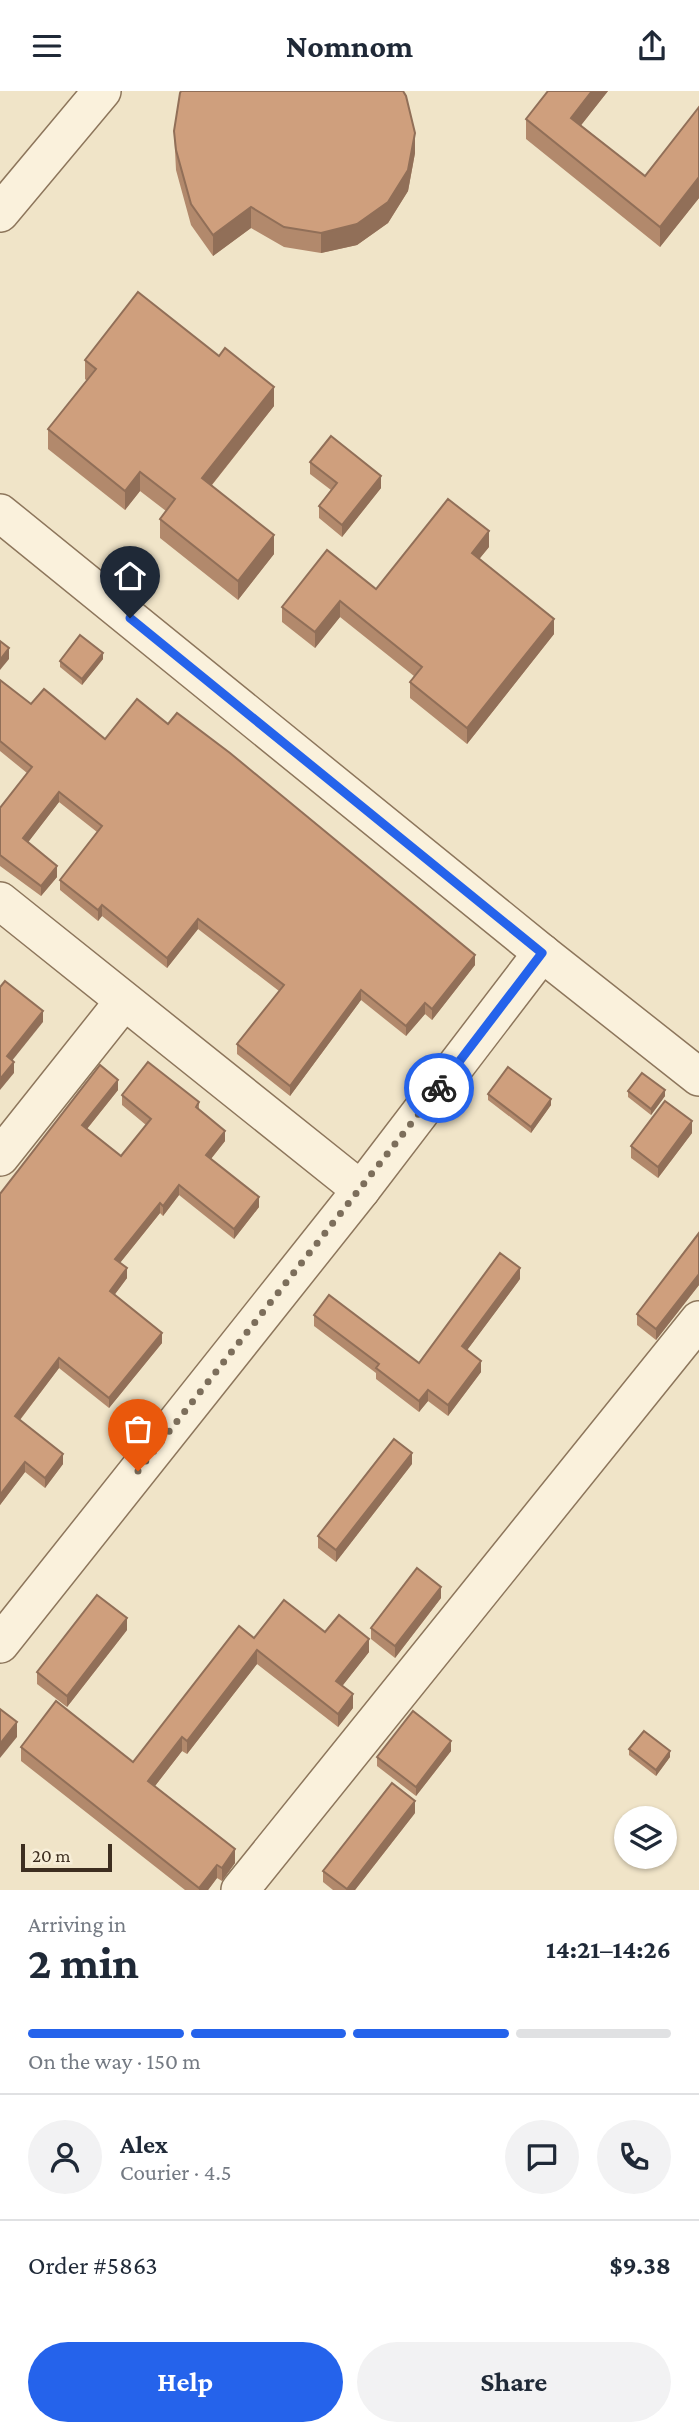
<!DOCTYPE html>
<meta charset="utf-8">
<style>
:root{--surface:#fff;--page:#f2f2f3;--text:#1f2937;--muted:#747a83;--line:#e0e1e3;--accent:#2563eb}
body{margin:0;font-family:"Crimson Pro",serif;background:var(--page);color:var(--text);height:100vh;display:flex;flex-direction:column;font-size:26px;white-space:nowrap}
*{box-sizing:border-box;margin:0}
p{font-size:23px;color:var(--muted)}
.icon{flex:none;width:38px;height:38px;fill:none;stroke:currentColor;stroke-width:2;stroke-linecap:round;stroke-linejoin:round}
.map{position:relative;height:1799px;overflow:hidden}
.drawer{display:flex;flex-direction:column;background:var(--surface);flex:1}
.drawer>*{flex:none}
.tools{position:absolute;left:614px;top:1715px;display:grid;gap:14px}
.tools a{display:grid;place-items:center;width:63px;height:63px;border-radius:50%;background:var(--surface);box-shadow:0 2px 5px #0004;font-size:35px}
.scale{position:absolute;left:21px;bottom:18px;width:91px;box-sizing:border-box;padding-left:7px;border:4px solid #3d2e20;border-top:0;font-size:19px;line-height:24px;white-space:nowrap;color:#3d2e20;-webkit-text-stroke:5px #f7eed8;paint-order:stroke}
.pin{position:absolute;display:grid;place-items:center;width:60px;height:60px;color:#fff;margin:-72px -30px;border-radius:50% 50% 50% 0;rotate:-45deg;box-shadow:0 0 7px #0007}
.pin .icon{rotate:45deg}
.courier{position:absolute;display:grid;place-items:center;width:70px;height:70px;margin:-35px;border:5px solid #2563eb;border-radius:50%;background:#fff;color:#222;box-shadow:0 2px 9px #0007}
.headline em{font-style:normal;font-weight:700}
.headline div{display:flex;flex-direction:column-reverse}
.headline{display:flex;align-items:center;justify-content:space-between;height:119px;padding:0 28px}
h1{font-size:46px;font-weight:700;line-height:52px}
.bar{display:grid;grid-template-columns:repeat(4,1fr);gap:10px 7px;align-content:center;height:84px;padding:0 28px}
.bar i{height:9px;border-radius:5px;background:var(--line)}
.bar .selected{background:var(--accent)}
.bar p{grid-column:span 4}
.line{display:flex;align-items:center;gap:18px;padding:0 28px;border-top:2px solid var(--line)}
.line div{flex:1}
.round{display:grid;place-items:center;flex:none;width:74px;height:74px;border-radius:37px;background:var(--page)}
.action{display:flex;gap:14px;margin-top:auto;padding:14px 28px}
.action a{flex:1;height:80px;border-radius:42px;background:var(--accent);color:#fff;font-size:28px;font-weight:700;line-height:80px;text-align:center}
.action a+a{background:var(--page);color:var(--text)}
header{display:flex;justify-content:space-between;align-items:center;height:91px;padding:0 28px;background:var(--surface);font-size:32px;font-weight:700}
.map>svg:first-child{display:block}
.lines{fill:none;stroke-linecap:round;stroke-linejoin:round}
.minor-casing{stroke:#8d765c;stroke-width:40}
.minor{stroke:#faf1dc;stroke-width:37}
.wall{fill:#b2896c}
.shaded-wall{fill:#916f58}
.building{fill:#cf9f7d;stroke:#916f58;stroke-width:2}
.done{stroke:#7c6e5b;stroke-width:7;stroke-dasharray:0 12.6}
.route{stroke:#2563eb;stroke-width:9}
</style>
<header><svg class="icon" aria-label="menu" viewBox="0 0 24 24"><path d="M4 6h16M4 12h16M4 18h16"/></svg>Nomnom<svg class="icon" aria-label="share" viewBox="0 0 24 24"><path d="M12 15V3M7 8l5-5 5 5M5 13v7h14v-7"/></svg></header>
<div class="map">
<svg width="699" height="1799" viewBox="0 0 699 1799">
<rect width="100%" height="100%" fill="#f0e4c8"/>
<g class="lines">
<!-- minor casing -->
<g class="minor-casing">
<g id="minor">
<polyline points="0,122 102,0"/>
<polyline points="0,422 542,862 699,986"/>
<polyline points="0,810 361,1099"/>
<polyline points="0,1066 124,910"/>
<polyline points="0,1553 361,1099 542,862"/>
<polyline points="240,1799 699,1229"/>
</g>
</g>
<!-- minor -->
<use href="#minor" class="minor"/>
</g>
<!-- wall -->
<g class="wall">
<polygon points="548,0 608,0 581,34 645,85 699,16 699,107 660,156 526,48 526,28"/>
<polygon points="174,40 415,62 408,100 388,132 357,154 321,162 284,156 251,137 213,165 191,134 176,79"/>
<polygon points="85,269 274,315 212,394 274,463 238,509 160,447 160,428 166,420 140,400 125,419 48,358 48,338 87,290 85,288"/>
<polygon points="310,371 381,397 342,446 319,427 319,415 331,399 310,383"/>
<polygon points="489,456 479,468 554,543 467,653 410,607 410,591 414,585 340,526 315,557 282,531 282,516 376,498"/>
<polygon points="103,568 82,594 60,576 60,570"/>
<polygon points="0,589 31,613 105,648 168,633 475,874 432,929 425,923 406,945 361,909 290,1005 237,963 237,953 279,900 198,838 167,877 102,825 98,830 60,799 60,789 97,741 59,711 28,751 57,786 41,805 0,775 0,717 27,682 0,660"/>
<polygon points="148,971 199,1011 199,1018 225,1040 225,1050 211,1068 259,1106 259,1116 234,1148 179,1104 163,1125 160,1122 120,1172 127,1177 127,1187 114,1204 162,1242 162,1252 109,1317 59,1277 20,1329 63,1363 63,1373 45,1397 25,1381 0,1414 0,1103 100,974 118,989 118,999 87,1038 121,1065 146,1034 122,1014 122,1004"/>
<polygon points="628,1000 665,1005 651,1024 628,1006"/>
<polygon points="488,1003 551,1014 531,1042 488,1009"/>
<polygon points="692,1042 658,1087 631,1067 631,1055"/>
<polygon points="699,1142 699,1194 656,1249 637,1234 637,1223"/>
<polygon points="520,1188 467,1259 481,1281 448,1325 428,1310 419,1321 376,1288 376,1282 314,1235 314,1224 419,1272"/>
<polygon points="412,1373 336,1471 318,1457 318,1445"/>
<polygon points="441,1507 395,1567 371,1548 371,1537"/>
<polygon points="127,1539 67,1616 37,1593 37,1581"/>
<polygon points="325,1541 369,1561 342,1595 353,1617 338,1636 257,1573 187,1663 182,1660 155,1695 235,1772 222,1790 217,1787 208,1799 185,1799 21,1670 21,1656 133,1671 254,1547"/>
<polygon points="629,1658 670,1666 656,1685 629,1664"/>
<polygon points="451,1660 416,1705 377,1675 377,1666"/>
<polygon points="415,1722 355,1799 333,1799 323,1791 323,1780"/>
</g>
<!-- shaded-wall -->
<g class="shaded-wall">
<polygon points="592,0 608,0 571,47 571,27"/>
<polygon points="415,42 415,62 408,100 388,132 357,154 321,162 321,142"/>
<polygon points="699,86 699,107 660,156 660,136"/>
<polygon points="251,116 251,137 213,165 213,144"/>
<polygon points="274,296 274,315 202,406 202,387"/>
<polygon points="140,381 140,400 125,419 125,400"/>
<polygon points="381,385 381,397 342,446 342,434"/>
<polygon points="489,440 489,456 472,477 472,462"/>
<polygon points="274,444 274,463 238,509 238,490"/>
<polygon points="340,510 340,526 315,557 315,541"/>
<polygon points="554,528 554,543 467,653 467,637"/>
<polygon points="9,557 9,568 0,579 0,569"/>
<polygon points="103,562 103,568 82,594 82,588"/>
<polygon points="59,701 59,711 23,758 23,747"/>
<polygon points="57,775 57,786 41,805 41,795"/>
<polygon points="102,814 102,825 98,830 98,819"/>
<polygon points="198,828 198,838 167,877 167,867"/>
<polygon points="475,864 475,874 432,929 432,918"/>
<polygon points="361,899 361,909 290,1005 290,995"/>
<polygon points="425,912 425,923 406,945 406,935"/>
<polygon points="43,920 43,931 7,976 7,965"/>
<polygon points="14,971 14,982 0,999 0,988"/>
<polygon points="118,989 118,999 82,1044 82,1034"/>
<polygon points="665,999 665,1005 651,1024 651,1018"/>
<polygon points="551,1008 551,1014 531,1042 531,1036"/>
<polygon points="692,1030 692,1042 658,1087 658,1076"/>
<polygon points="225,1040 225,1050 206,1074 206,1064"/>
<polygon points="179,1094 179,1104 163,1125 163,1115"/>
<polygon points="259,1106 259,1116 234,1148 234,1138"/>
<polygon points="160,1112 160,1122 115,1178 115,1168"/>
<polygon points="127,1177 127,1187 110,1210 110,1200"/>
<polygon points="520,1177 520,1188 462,1266 462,1255"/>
<polygon points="699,1183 699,1194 656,1249 656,1238"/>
<polygon points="162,1242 162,1252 109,1317 109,1307"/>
<polygon points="59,1267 59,1277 15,1335 15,1325"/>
<polygon points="481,1270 481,1281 448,1325 448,1314"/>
<polygon points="428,1299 428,1310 419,1321 419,1310"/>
<polygon points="412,1362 412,1373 336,1471 336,1459"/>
<polygon points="63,1363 63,1373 45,1397 45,1387"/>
<polygon points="25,1371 25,1381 0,1414 0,1404"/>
<polygon points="441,1496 441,1507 395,1567 395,1555"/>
<polygon points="127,1527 127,1539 67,1616 67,1605"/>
<polygon points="369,1548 369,1561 336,1603 336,1590"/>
<polygon points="257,1559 257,1573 187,1663 187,1650"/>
<polygon points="353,1603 353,1617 338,1636 338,1623"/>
<polygon points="17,1631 17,1646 0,1667 0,1653"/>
<polygon points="182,1646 182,1660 148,1704 148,1690"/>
<polygon points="451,1650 451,1660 416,1705 416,1696"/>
<polygon points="670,1660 670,1666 656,1685 656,1679"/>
<polygon points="415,1710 415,1722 355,1799 347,1799"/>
<polygon points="235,1758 235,1772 222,1790 222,1777"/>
<polygon points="217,1774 217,1787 208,1799 199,1799 199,1797"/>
</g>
<!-- building -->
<g class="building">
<polygon points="181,0 403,0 406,5 415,42 408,79 388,111 357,133 321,142 284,136 251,116 213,144 191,113 176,59 174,40 180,2"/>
<polygon points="548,0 592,0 571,27 645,85 699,16 699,86 660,136 526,28"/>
<polygon points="138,201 219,265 225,257 274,296 202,387 274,444 238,490 160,428 175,408 140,381 125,400 48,338 96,278 85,269"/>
<polygon points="331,345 381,385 342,434 319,415 337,392 310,371"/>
<polygon points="448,408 489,440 472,462 554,528 467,637 410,591 422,576 340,510 315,541 282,516 327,459 376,498"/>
<polygon points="80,544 103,562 82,588 60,570"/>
<polygon points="0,550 9,557 0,569"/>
<polygon points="0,589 31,613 44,598 105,648 137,608 168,633 177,622 230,662 475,864 432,918 425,912 406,935 361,899 290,995 237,953 284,894 198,828 167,867 102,814 98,819 60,789 102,735 59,701 23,747 57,775 41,795 0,764 0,717 32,676 0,650"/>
<polygon points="5,890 43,920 7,965 14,971 0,988 0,896"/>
<polygon points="148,971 199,1011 196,1016 225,1040 206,1064 259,1106 234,1138 179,1094 163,1115 160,1112 115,1168 127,1177 110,1200 162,1242 109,1307 59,1267 15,1325 63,1363 45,1387 25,1371 0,1404 0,1103 100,974 118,989 82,1034 121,1065 151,1028 122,1004"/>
<polygon points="508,976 551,1008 531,1036 488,1003"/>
<polygon points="642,982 665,999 651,1018 628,1000"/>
<polygon points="665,1010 692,1030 658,1076 631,1055"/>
<polygon points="699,1142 699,1183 656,1238 637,1223"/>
<polygon points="500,1162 520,1177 462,1255 481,1270 448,1314 428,1299 419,1310 376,1277 379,1273 314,1224 329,1204 419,1272"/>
<polygon points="394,1348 412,1362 336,1459 318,1445"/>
<polygon points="417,1477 441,1496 395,1555 371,1537"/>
<polygon points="97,1504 127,1527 67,1605 37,1581"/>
<polygon points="284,1509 325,1541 339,1524 369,1548 336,1590 353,1603 338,1623 257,1559 187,1650 182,1646 148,1690 235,1758 222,1777 217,1774 199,1797 21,1656 56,1610 133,1671 239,1535 254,1547"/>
<polygon points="0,1618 17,1631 0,1653"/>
<polygon points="413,1620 451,1650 416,1696 377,1666"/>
<polygon points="644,1640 670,1660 656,1679 629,1658"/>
<polygon points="392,1692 415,1710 347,1798 323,1780"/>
</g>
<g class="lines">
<!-- done -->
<polyline class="done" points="138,1380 439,997"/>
<!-- route -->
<polyline class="route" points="130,527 542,862 439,997"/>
</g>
</svg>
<div class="tools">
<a><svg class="icon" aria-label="layers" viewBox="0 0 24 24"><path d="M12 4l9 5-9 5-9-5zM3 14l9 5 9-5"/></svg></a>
</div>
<div class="scale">20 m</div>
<div class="pin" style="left:138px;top:1380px;background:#ea580c"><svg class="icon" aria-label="bag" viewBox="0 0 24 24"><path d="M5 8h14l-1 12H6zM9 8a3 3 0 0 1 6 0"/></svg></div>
<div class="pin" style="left:130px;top:527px;background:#1f2937"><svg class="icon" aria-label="home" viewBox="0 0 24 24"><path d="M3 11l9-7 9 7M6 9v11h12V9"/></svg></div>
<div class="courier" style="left:439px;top:997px"><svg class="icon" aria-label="bike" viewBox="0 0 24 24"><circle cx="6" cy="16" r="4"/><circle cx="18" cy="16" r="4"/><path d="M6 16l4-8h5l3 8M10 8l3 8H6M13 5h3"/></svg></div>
</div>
<section class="drawer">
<div class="headline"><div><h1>2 min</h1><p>Arriving in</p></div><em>14:21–14:26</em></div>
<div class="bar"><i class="selected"></i><i class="selected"></i><i class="selected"></i><i></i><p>On the way · 150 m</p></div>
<div class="line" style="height:126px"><a class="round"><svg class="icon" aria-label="person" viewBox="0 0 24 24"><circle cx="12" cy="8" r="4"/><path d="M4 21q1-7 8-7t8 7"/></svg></a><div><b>Alex</b><p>Courier · 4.5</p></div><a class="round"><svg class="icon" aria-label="chat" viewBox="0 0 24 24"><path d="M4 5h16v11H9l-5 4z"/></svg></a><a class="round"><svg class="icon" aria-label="phone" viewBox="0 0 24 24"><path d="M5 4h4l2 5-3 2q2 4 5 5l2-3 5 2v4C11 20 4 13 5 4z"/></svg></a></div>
<div class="line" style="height:91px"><div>Order #5863</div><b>$9.38</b></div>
<div class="action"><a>Help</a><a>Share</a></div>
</section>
